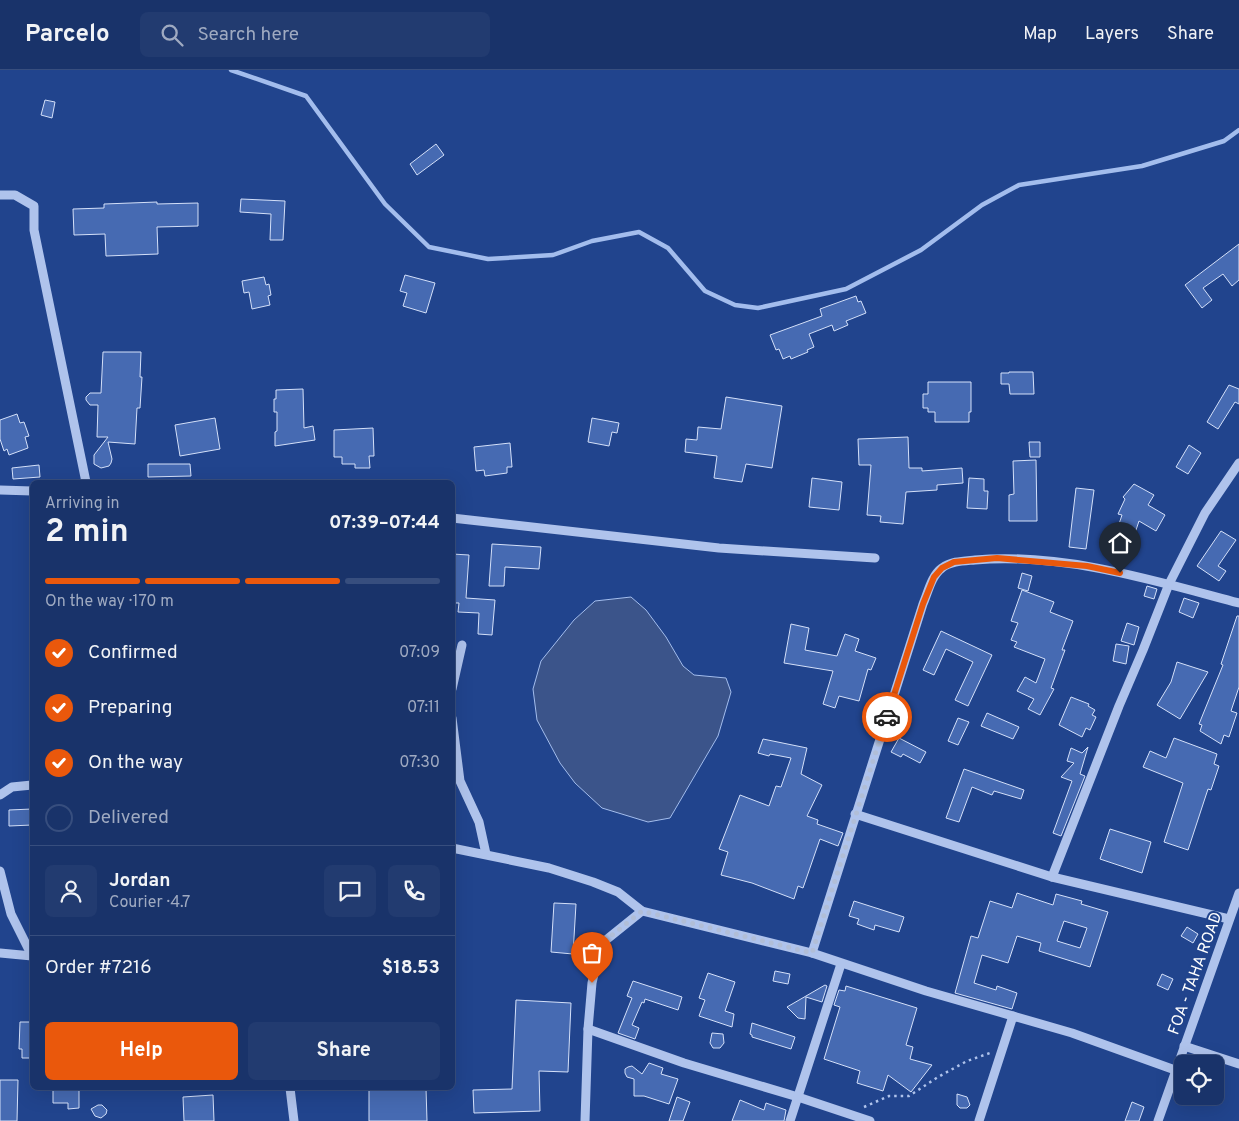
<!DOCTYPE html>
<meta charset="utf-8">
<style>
:root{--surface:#19336a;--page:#223b70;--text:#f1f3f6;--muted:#9faac1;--line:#374e7e;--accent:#ea580c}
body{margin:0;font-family:Overpass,sans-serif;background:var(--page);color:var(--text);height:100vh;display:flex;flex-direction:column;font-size:19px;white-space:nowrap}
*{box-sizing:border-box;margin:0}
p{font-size:16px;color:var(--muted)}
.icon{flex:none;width:28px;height:28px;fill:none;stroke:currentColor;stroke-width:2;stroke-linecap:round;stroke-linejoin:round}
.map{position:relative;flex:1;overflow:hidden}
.sheet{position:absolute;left:30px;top:410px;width:425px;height:610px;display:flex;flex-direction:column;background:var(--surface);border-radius:8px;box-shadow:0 5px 20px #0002,0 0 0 1px var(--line)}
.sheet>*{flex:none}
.fabs{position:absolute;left:1174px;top:985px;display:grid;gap:10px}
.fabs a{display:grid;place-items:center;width:50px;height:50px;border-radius:8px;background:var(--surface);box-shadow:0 5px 20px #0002,0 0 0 1px var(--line);font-size:25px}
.pin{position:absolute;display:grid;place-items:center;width:42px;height:42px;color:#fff;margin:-51px -21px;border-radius:50% 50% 50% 0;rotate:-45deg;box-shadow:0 0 5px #0007}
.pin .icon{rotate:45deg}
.courier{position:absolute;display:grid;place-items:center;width:50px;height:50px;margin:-25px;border:4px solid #ea580c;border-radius:50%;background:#fff;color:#222;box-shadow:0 1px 6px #0007}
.summary em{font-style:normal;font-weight:700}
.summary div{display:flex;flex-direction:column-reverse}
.summary{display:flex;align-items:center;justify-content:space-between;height:85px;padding:0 15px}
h1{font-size:32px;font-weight:700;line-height:38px}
.bar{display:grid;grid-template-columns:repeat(4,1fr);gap:8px 5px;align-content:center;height:60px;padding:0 15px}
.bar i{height:6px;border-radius:4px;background:var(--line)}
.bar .on{background:var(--accent)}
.bar p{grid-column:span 4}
.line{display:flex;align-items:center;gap:12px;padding:0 15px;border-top:1px solid var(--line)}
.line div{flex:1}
.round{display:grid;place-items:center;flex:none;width:52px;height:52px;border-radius:8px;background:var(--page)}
ol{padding:0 15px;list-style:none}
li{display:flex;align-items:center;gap:15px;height:55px}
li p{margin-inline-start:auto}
li .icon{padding:5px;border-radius:50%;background:var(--accent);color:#fff;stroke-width:4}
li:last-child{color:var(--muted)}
li i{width:28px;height:28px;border:2px solid var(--line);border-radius:50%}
.primary-button{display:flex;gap:10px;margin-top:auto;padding:10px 15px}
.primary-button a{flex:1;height:58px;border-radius:8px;background:var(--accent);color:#fff;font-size:20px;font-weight:700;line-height:58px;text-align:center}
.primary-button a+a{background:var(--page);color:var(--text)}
header{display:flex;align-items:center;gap:30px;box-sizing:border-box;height:70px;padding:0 25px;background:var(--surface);border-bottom:1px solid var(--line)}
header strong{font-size:24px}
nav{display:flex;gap:28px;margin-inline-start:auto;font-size:18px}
.search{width:350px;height:45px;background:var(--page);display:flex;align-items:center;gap:12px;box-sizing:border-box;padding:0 18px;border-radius:8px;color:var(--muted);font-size:19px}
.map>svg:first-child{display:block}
.water{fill:#3b548a;stroke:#a3bded}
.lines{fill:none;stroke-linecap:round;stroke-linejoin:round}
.stream{stroke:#a3bded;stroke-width:4.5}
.building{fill:#466ab2;stroke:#d4e0f9;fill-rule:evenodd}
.path{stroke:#afc3ec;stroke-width:2.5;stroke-dasharray:2.5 4;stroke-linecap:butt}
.minor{stroke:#afc3ec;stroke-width:9}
.done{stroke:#b1bed7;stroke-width:5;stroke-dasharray:0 9}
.route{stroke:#ea580c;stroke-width:6}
.labels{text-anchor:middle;stroke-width:4;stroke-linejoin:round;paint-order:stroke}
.street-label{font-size:16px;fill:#fff;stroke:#21448d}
</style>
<header>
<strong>Parcelo</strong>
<div class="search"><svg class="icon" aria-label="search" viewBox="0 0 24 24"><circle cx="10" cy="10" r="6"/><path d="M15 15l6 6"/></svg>Search here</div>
<nav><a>Map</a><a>Layers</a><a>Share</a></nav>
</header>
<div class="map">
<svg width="1239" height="1051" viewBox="0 0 1239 1051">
<rect width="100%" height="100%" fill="#21448d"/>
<!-- water -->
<polygon class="water" points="631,527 646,540 666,567 683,596 694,605 726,608 731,622 718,666 670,748 648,752 602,738 575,713 560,693 537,650 533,619 541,591 574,550 595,531"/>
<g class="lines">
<!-- stream -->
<polyline class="stream" points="231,0 306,26 385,134 429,177 488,189 553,185 592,171 639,162 668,178 705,221 735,235 758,238 846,219 921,180 982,135 1019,115 1142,96 1224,71 1239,60"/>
</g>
<!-- building -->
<g class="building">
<polygon points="45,30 55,32 52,48 41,45"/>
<polygon points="436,74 444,85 417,105 410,94"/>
<polygon points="241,129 285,131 283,170 270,170 271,144 240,142"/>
<polygon points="157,132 157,134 198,133 198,156 157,157 158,184 106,186 105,164 74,165 73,139 104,138 104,134"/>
<polygon points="1239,174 1239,210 1232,216 1223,204 1203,218 1212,230 1202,238 1185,215"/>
<polygon points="405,205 435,213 426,243 403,236 407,223 400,221"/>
<polygon points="264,207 266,215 269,214 271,225 268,226 270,235 252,239 249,222 244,223 242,211"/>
<polygon points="856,226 858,232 861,231 866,243 846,251 848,255 834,261 832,255 809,264 814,277 807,280 808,282 791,289 790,286 783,289 779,279 776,280 770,265 822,246 820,239"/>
<polygon points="103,282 141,282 140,307 142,307 140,338 137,338 135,374 108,372 112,389 111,393 109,396 101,398 94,394 94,385 108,367 97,367 98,335 90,335 86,330 86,327 90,323 101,323"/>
<polygon points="1009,302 1033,302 1034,324 1010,324 1009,314 1001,314 1001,303 1009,303"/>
<polygon points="928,312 971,312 971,342 969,342 969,352 935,352 935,342 928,342 928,338 923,338 923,324 928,324"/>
<polygon points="1229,315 1239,319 1239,334 1235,332 1218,359 1207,352"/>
<polygon points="303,319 304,358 313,356 315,370 275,376 275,362 277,361 277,342 274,342 274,329 276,329 276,320"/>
<polygon points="726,327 782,336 772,398 746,394 742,412 714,408 717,386 685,382 686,369 697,370 698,357 721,359"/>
<polygon points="17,344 20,353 24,352 29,366 25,367 28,378 9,385 7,379 4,381 0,369 0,350"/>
<polygon points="215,348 220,379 180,386 175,355"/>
<polygon points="592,348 619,353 617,363 612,362 609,376 588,372"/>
<polygon points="373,358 374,386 369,386 370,398 355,398 355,394 342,394 342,387 334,387 334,360"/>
<polygon points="908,367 909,398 922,398 922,401 962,398 963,413 937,415 937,420 906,422 903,454 880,452 881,446 867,445 871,395 859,395 858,369"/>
<polygon points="1029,372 1040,372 1040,387 1030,387"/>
<polygon points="510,373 512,397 507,397 507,403 485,406 484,400 476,401 474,377"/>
<polygon points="1189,375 1201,383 1188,404 1176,397"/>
<polygon points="1036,390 1037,451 1009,451 1009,425 1014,424 1013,391"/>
<polygon points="148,394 190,394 191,406 148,407"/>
<polygon points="39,395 40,407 13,409 12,398"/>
<polygon points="812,408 842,412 839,440 809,437"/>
<polygon points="969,408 984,409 984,421 988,421 987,439 967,438"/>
<polygon points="1134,414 1154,425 1148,435 1165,445 1156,461 1139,451 1126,490 1109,484 1122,445 1118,444 1125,429 1123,427"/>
<polygon points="1076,418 1094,420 1086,479 1069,477"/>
<polygon points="1221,461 1236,470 1218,496 1226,501 1219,511 1197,496"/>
<polygon points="492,474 541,477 539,499 505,497 504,516 489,516"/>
<polygon points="452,484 469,485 466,528 495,530 492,565 478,564 479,543 458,542 459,533 452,533"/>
<polygon points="1022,503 1032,506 1028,521 1018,518"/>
<polygon points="1147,516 1157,519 1154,529 1144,526"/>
<polygon points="1022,520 1054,532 1050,542 1073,551 1062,580 1065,580 1051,618 1054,619 1040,645 1028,639 1034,629 1017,621 1025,607 1036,613 1045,589 1014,577 1017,572 1011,570 1018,553 1011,551"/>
<polygon points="1184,528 1199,533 1193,548 1179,542"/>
<polygon points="1237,546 1239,546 1239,617 1231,641 1237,643 1229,667 1224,665 1221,674 1200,661 1202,655 1199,654 1223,595 1221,594"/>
<polygon points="1127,553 1139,557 1134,575 1121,571"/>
<polygon points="791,554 809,558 805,580 837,586 845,564 859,569 855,581 876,588 871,600 868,599 859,631 839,626 835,638 823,634 833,601 784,593"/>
<polygon points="941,561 992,585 968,636 955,630 973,592 946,579 934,605 923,600"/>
<polygon points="1116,574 1129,576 1126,594 1113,591"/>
<polygon points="1177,592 1208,602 1180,649 1157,635 1171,612"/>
<polygon points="1071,627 1089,634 1088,636 1095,640 1092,645 1096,647 1090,660 1086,658 1082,667 1059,655"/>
<polygon points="987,643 1019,657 1013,669 981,656"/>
<polygon points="958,648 969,652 958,675 948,671"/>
<polygon points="899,668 926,682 920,693 903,684 901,687 891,682"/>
<polygon points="1174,668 1217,684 1214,694 1219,696 1211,720 1208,719 1188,780 1164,772 1183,713 1143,697 1150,681 1166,688"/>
<polygon points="763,669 807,678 801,704 822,715 807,746 818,750 817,754 843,763 838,776 820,769 803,818 798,816 794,829 752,813 721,805 728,782 719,779 740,725 769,736 776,716 781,717 791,688 770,684 769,686 758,683"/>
<polygon points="1088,677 1080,704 1085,706 1061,766 1053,763 1072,711 1061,707 1074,693 1067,691 1071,678 1082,683"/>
<polygon points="964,699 1024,720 1021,729 994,721 992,725 972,717 959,752 946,748"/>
<polygon points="32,739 32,755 9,756 9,740"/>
<polygon points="1110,759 1151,772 1142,803 1100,789"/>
<path d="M 1017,823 L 1053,835 L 1056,824 L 1082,831 L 1081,834 L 1108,842 L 1090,897 L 1039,881 L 1041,873 L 1017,866 L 1008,893 L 982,885 L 974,913 L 996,920 L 997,916 L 1017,923 L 1012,939 L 955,923 L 971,866 L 978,868 L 990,831 L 1012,838 ZM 1064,851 L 1087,858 L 1080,878 L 1057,871 Z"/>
<polygon points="854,831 904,847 899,862 875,855 874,860 857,854 859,849 849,846"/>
<polygon points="554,833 576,834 573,884 551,882"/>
<polygon points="1187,857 1198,864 1193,873 1181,866"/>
<polygon points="775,901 790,904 788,914 773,911"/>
<polygon points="708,903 735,912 725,941 734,944 732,957 699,946 705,930 699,928"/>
<polygon points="1162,904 1173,909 1168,920 1157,915"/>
<polygon points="633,911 682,927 678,940 645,929 644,933 642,932 632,955 639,958 635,969 618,963 632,928 627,926"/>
<polygon points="825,915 827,916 822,932 806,927 805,949 798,948 787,937"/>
<polygon points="846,916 917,938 906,975 913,977 910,989 932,995 911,1022 888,1005 883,1021 857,1013 860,1001 824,989 840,937 834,935 839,920 845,921"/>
<polygon points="516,930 571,933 568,1002 539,1001 540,1041 474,1043 473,1020 512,1019"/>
<polygon points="20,952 32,952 32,988 22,988 22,979 19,979"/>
<polygon points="752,953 795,967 791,979 752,967 752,965 750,964"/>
<polygon points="712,963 723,964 724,973 720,978 713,978 710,973"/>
<polygon points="649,993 663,998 661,1004 678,1009 669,1034 644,1026 634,1026 634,1009 627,1007 625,1003 625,999 628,997 632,996 642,1004"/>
<polygon points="0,1010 18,1010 17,1051 0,1051"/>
<polygon points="53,1018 79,1018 79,1038 68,1039 68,1033 53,1033"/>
<polygon points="369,1018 426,1018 427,1051 369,1051"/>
<polygon points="957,1024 967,1027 970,1035 967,1038 960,1038 957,1035"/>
<polygon points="213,1025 214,1051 184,1051 183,1027"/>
<polygon points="677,1027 690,1032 683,1051 669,1051"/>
<polygon points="740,1030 764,1040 766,1033 786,1040 784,1051 732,1051"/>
<polygon points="1132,1032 1144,1037 1139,1051 1125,1051"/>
<polygon points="98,1035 102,1035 107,1040 106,1044 101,1048 95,1046 91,1039"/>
</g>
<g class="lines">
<!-- path -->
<polyline class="path" points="864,1037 889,1026 909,1026 938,1007 967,991 990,983"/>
<!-- minor -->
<g class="minor">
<polyline points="0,125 15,125 34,136 34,160 86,412"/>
<polyline points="0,420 32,421"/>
<polyline points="452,448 719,478 875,488"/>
<polyline points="452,619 462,575"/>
<polyline points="452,648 460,711 479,752 486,784"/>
<polyline points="0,725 12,717 32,715"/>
<polyline points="855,744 1052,807 1229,849"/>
<polyline points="452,778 549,798 593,812 618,822 642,841 812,883 926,921 1072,963 1175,1000"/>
<polyline points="0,801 11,844 32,886"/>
<polyline points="1052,807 1119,636 1143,580 1169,514 1205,443 1239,393"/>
<polyline points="0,883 32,886"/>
<path d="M 812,883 L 923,534 C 928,523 931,506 942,498 C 951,491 964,491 975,490 C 1062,482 1156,511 1239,533"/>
<polyline points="588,959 684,993 798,1027 870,1051"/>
<polyline points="1184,976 1239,994"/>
<polyline points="290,1018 294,1051"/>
<polyline points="585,1051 588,959 592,913 599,882 606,870 642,841"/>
<polyline points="790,1051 841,894"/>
<polyline points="979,1051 1013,946"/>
<polyline points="1158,1051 1239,823"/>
</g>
</g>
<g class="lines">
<!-- done -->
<polyline class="done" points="592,913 599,882 606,870 642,841 812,883 887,647"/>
<!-- route -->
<polyline class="route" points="887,647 923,534 934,507 942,498 954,492 997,488 1087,496 1120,503"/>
</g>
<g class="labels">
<!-- street labels -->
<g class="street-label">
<text transform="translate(1194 903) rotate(-70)" y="6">FOA - TAHA ROAD</text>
</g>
</g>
</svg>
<div class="fabs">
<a><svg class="icon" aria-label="locate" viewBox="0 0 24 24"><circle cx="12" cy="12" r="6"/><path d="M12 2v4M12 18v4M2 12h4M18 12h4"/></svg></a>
</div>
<div class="pin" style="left:592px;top:913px;background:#ea580c"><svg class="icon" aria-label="bag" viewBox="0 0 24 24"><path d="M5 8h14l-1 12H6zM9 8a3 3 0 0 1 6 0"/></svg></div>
<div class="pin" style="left:1120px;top:503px;background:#1f2937"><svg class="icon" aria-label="home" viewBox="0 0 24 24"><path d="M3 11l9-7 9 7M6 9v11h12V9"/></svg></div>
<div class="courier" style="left:887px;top:647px"><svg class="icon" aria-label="car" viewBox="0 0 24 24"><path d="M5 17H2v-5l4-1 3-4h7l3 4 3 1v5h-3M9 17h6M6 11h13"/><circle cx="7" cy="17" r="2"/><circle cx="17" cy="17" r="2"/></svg></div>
<section class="sheet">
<div class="summary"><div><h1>2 min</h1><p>Arriving in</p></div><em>07:39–07:44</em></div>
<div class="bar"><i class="on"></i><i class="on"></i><i class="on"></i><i></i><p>On the way · 170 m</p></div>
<ol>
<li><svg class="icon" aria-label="check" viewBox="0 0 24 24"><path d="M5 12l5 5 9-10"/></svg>Confirmed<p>07:09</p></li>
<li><svg class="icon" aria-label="check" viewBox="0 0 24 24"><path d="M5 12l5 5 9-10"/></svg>Preparing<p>07:11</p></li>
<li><svg class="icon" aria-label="check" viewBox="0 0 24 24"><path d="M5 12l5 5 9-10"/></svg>On the way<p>07:30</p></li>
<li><i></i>Delivered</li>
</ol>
<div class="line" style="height:90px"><a class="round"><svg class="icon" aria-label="person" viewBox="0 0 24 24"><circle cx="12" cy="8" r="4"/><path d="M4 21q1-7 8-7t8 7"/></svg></a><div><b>Jordan</b><p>Courier · 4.7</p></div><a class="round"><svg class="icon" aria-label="chat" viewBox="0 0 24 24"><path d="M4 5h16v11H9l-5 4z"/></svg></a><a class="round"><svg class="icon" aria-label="phone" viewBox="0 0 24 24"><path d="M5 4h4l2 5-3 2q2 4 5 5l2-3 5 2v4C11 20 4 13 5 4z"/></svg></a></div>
<div class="line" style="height:65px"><div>Order #7216</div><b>$18.53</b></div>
<div class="primary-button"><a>Help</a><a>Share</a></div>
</section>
</div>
